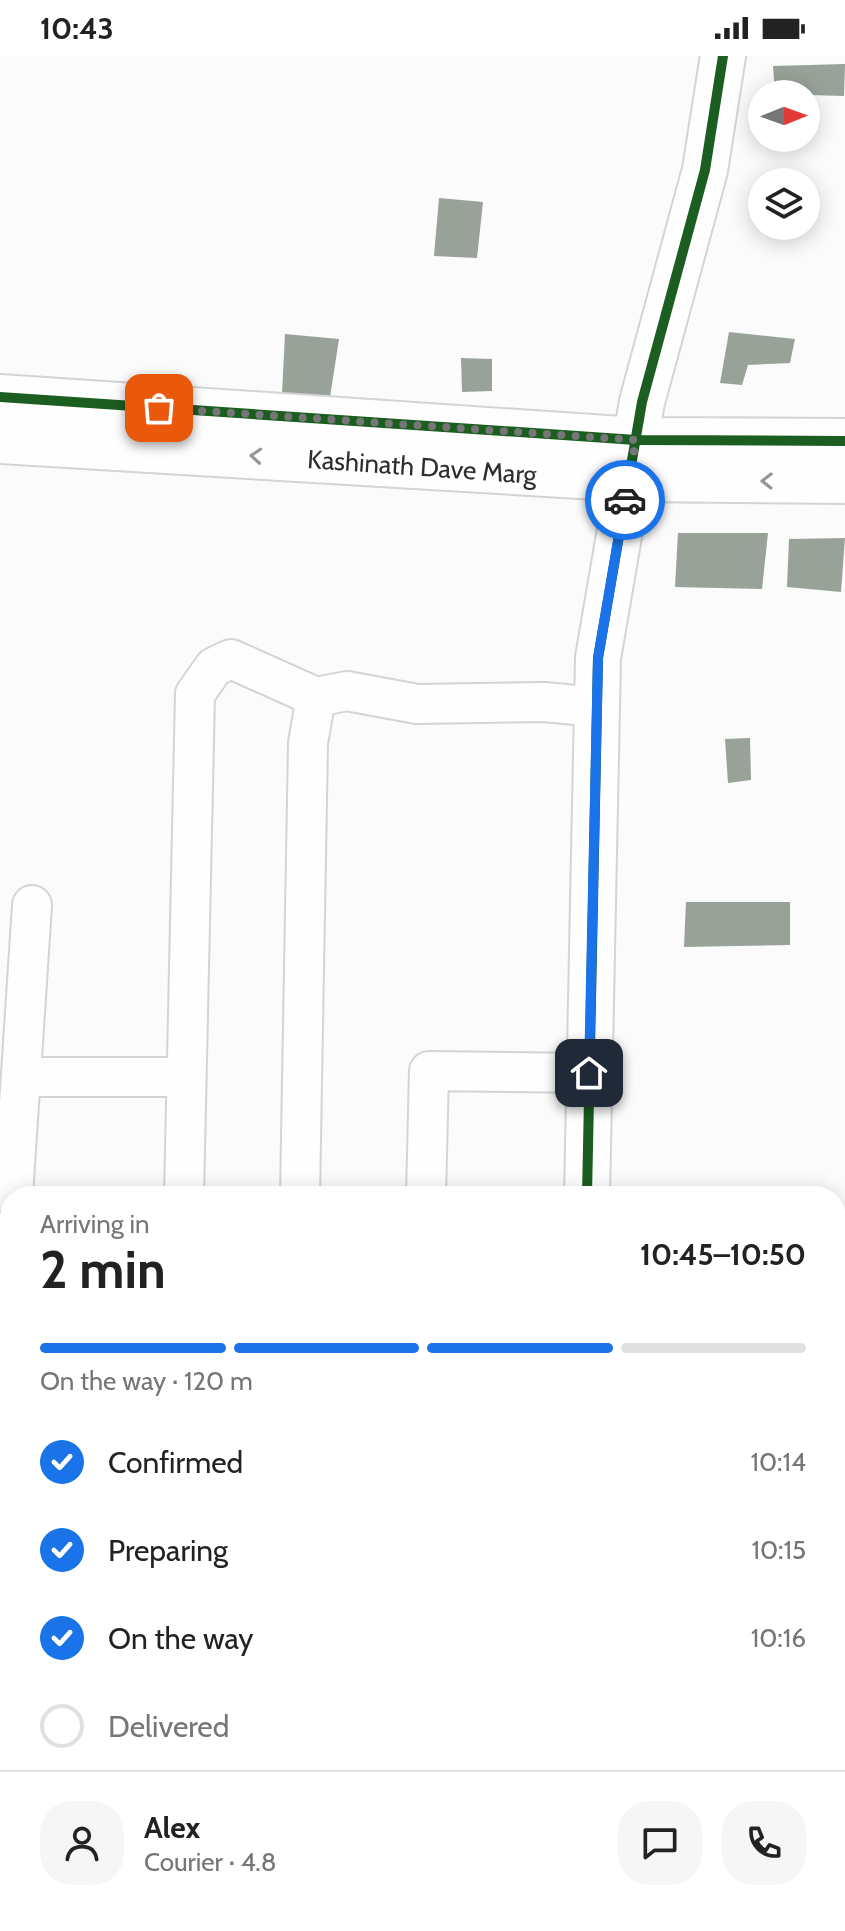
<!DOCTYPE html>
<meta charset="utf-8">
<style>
:root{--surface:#fff;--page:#f6f6f6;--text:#222;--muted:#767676;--line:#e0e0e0;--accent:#1a73e8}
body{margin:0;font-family:Cabin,sans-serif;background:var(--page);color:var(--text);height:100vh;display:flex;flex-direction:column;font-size:30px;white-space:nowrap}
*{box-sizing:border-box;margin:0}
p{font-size:26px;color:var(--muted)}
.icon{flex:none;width:44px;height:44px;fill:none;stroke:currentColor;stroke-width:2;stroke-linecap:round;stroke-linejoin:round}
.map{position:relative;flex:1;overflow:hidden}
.panel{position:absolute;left:0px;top:1130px;width:846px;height:746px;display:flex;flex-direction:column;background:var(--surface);border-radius:32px 32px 0 0;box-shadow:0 4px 20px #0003}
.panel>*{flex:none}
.needle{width:52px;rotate:89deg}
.buttons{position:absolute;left:748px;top:24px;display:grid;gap:16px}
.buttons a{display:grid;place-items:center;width:72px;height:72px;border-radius:50%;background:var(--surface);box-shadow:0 4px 20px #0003;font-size:40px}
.pin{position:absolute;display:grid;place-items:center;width:68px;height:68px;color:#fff;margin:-34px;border-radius:16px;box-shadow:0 4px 12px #0006}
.courier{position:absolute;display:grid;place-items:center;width:80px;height:80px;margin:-40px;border:6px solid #1a73e8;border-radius:50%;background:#fff;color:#222;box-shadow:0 2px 10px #0007}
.head em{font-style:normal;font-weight:800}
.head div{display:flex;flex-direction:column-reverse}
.head{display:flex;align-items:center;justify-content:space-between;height:136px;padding:0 40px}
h1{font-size:52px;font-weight:800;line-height:60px}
.bar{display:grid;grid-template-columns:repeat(4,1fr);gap:12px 8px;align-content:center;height:96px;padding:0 40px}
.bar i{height:10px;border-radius:6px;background:var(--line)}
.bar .on{background:var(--accent)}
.bar p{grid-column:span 4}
.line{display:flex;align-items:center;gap:20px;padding:0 40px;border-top:2px solid var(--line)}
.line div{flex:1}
.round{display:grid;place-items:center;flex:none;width:84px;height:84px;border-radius:32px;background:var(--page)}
ol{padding:0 40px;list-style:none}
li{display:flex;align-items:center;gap:24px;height:88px}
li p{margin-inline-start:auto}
li .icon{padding:8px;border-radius:50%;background:var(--accent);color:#fff;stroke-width:4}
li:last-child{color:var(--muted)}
li i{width:44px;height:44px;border:4px solid var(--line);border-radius:50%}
.status{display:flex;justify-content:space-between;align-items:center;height:56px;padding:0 40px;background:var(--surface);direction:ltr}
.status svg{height:22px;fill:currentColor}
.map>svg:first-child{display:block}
.building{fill:#98a298}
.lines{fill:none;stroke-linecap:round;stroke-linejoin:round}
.lane-casing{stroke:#d3d4d3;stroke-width:24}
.street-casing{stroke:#d3d4d3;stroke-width:42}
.secondary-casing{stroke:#d3d4d3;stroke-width:48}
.lane{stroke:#fefefe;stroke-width:20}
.street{stroke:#fefefe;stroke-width:38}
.secondary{stroke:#fefefe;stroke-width:44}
.cycleway-casing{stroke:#fff;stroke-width:15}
.cycleway{stroke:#1b5e20;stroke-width:10}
.oneway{stroke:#969696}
.done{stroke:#757675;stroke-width:8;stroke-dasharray:0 14.4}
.route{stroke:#1a73e8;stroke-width:10}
.labels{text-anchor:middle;stroke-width:8;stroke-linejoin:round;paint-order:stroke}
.street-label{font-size:26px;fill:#2d2e2d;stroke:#fff}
</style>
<div class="status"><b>10:43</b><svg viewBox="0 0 49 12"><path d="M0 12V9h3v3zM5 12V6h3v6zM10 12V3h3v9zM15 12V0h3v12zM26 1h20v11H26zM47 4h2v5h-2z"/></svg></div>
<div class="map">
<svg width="845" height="1875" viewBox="0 0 845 1875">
<rect width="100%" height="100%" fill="#fafbfa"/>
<!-- building -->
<g class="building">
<polygon points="845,8 844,40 775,38 773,10"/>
<polygon points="439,142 483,146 477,202 434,200"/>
<polygon points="729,276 795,283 790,307 748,309 742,329 720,327"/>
<polygon points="285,278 339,283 330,341 282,338"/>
<polygon points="461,302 492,303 492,335 462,336"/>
<polygon points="678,477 768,477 762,533 675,531"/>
<polygon points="845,482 841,536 787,531 789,483"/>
<polygon points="750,682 751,724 728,727 725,683"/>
<polygon points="686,846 790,846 790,889 684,891"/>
<polygon points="841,1662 845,1737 836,1739 836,1663"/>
</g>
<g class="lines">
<!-- lane casing -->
<g class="lane-casing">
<g id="lane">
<polyline points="836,1390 845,1381"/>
<polyline points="836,1812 845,1812"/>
<polyline points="683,1866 684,1875"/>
</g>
</g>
<!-- street casing -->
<g class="street-casing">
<g id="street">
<polyline points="21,1021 186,1021"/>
<polyline points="13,1140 32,849"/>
<polyline points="184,1140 195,638 214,611 231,603 316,641"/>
<polyline points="300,1140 308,687 316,641 347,635 417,648 544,646 597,651"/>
<polyline points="426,1140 429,1015 589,1017"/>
<polyline points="10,1184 1,1317 10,1330"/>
<polyline points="136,1875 138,1866"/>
<polyline points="401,1875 401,1866"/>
</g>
</g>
<!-- secondary casing -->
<g class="secondary-casing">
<g id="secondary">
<polyline points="0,341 636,384 845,385"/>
<polyline points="0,385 629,423 845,425"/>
<polyline points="587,1140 598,602 642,346 705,114 723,0"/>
<polyline points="621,1866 622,1875"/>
</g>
</g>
<!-- lane -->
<use href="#lane" class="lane"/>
<!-- street -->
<use href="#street" class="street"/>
<!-- secondary -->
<use href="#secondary" class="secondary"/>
<!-- cycleway casing -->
<g class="cycleway-casing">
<g id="cycleway">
<polyline points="0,341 636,384 845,385"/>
<polyline points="587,1140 598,602 642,346 705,114 723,0"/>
</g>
</g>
<!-- cycleway -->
<use href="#cycleway" class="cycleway"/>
</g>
<!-- one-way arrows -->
<defs><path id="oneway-chevron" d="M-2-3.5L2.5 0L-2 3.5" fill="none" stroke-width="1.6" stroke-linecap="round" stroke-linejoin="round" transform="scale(2)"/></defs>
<g class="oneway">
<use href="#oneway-chevron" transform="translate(256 400) rotate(-176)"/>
<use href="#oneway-chevron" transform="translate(767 425) rotate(-179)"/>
</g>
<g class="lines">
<!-- done -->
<polyline class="done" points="159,352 636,384 625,444"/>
<!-- route -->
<polyline class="route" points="589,1017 598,602 625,444"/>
</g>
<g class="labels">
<!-- street labels -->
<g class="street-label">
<text transform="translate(422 411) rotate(4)" y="9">Kashinath Dave Marg</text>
</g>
</g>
</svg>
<div class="buttons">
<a><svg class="needle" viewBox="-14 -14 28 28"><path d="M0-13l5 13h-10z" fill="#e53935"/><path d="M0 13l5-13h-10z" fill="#767676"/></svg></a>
<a><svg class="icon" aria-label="layers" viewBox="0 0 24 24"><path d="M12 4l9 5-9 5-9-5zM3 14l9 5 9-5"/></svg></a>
</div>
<div class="pin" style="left:159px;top:352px;background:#ea580c"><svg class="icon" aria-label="bag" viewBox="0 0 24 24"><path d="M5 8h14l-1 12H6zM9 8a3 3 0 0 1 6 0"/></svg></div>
<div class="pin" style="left:589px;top:1017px;background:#1f2937"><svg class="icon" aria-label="home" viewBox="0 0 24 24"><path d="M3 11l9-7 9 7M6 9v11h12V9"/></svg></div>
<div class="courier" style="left:625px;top:444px"><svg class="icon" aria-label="car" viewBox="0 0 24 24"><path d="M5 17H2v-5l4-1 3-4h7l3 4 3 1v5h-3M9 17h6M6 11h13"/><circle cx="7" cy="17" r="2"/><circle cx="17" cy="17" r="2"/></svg></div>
<section class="panel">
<div class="head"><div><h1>2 min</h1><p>Arriving in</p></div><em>10:45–10:50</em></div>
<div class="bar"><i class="on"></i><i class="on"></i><i class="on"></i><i></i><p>On the way · 120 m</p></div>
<ol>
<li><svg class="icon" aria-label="check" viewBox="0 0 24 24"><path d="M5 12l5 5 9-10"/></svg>Confirmed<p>10:14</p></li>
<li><svg class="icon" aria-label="check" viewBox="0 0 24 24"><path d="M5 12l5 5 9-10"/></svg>Preparing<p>10:15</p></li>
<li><svg class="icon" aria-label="check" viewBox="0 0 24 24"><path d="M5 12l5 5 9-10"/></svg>On the way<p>10:16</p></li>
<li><i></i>Delivered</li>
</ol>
<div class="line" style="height:144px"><a class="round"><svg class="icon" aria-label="person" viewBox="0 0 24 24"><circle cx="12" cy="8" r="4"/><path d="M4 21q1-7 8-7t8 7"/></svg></a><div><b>Alex</b><p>Courier · 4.8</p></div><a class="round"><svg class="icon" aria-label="chat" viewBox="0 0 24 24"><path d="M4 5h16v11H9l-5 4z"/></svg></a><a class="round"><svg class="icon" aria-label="phone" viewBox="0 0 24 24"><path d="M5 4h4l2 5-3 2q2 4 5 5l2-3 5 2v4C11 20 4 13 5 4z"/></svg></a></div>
</section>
</div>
